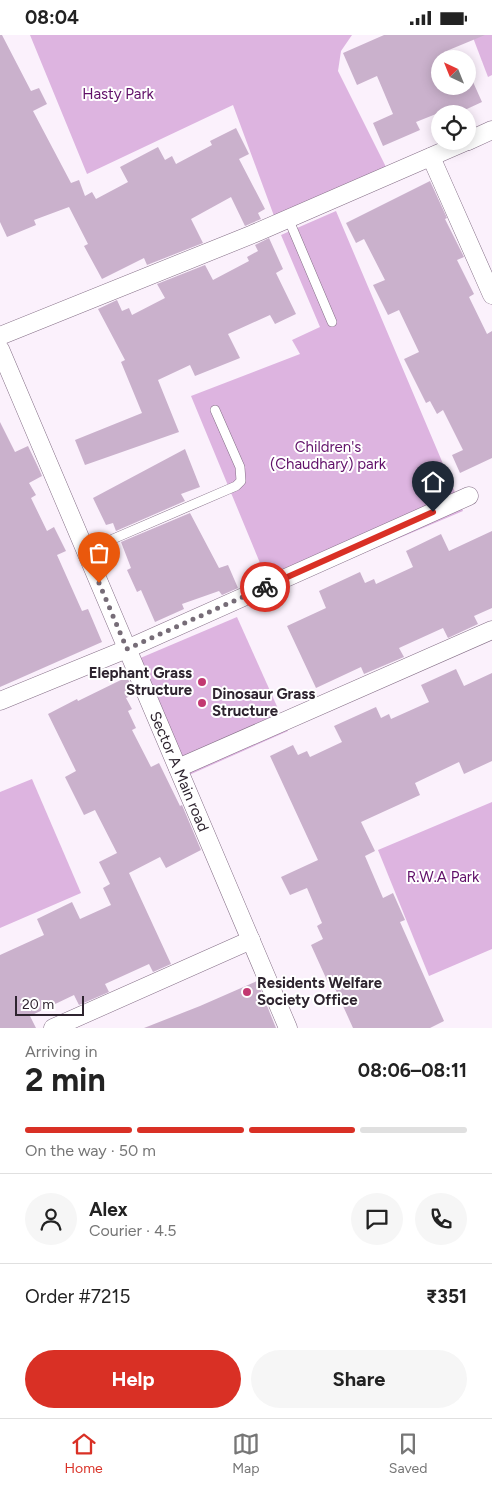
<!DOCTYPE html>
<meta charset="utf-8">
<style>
:root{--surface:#fff;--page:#f6f6f6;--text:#222;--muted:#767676;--line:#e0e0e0;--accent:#d93025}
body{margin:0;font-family:Figtree,sans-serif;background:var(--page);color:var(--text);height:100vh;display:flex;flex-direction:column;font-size:19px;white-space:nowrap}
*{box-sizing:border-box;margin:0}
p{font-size:16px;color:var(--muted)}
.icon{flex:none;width:28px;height:28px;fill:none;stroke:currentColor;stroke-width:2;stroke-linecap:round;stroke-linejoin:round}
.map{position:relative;height:993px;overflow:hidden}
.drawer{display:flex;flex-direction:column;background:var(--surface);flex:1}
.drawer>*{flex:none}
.needle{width:32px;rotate:317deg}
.tools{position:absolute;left:431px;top:15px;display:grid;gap:10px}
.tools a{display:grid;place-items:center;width:45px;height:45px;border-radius:50%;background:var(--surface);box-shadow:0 2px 12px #0003;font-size:25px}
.scale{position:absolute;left:15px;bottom:12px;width:69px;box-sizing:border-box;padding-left:5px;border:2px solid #2e242f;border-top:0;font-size:14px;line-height:18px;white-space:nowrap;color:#2e242f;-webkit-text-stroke:4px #fff;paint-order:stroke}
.pin{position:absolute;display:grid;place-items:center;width:42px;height:42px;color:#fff;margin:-51px -21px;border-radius:50% 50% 50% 0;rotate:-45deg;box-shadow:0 0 5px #0007}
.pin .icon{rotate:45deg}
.courier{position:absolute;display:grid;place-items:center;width:50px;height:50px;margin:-25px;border:4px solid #d93025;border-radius:50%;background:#fff;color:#222;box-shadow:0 1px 6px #0007}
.summary em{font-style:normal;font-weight:700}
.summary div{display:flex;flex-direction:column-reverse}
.summary{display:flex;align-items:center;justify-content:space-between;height:85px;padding:0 25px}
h1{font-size:32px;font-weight:700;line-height:38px}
.bar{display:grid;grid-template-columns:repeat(4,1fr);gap:8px 5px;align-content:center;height:60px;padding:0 25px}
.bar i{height:6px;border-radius:4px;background:var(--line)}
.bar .selected{background:var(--accent)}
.bar p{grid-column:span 4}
.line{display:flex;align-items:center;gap:12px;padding:0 25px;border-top:1px solid var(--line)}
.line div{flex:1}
.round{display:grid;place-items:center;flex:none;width:52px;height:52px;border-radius:26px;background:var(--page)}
.primary-button{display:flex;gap:10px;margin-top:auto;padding:10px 25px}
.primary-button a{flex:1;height:58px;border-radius:30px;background:var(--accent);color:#fff;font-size:20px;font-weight:700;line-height:58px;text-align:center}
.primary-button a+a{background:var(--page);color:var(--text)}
.status{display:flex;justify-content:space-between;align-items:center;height:35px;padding:0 25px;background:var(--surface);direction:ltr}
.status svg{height:14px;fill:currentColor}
.tab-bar{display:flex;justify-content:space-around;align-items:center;height:70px;border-top:1px solid var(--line);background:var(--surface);font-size:14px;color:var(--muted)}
.tab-bar a{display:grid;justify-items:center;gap:2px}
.tab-bar .selected{color:var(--accent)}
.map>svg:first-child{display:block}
.green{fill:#ddb4e0}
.building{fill:#cab1cc}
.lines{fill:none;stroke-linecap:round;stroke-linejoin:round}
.lane-casing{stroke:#846e86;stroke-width:10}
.street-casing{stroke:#846e86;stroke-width:19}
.lane{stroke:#fff;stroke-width:9}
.street{stroke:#fff;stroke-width:18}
.done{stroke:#766c77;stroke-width:5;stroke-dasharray:0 9}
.route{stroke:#d93025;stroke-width:6}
.poi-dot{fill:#c23871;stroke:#fff;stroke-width:2}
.labels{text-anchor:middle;stroke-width:4;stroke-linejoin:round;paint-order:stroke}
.park-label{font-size:15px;fill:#611169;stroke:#fff}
.poi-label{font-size:15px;font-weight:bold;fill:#2e242f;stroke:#fff;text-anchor:start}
.street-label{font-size:15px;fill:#2e242f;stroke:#fff}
</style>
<div class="status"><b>08:04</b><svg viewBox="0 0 49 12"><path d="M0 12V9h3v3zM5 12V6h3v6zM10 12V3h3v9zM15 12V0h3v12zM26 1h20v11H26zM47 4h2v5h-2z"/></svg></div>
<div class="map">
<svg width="492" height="993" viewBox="0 0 492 993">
<rect width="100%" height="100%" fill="#fbf1fc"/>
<!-- green -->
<g class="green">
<polygon points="30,0 352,0 341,16 338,36 389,138 277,189 233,70 87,139"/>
<polygon points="472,0 492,0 492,40 488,42"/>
<polygon points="336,176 463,476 272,557 191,361 300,319 292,305 320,292 281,200"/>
<polygon points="237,582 288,696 189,740 138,624"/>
<polygon points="32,744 81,858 0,893 0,757"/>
<polygon points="492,767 492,914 429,941 378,815"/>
</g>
<!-- building -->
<g class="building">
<polygon points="0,0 2,0 31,56 39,53 47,69 33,76 71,148 79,145 85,161 92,157 96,164 128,147 120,132 158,112 165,125 172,121 176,129 212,110 210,106 236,93 249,119 239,124 265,174 258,178 261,184 245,191 231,162 191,184 203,208 147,230 144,223 102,244 84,211 88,209 69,172 34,185 36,190 7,202 0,187"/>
<polygon points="384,0 485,0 444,17 447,24 440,24 440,51 460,52 468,51 468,49 473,47 482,67 456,79 436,79 416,87 420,95 383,111 373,88 393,79 377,41 357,50 343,18"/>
<polygon points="430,146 447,183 445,184 464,222 457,225 474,259 469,262 487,299 492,296 492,423 460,438 452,420 463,415 443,375 437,379 430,366 426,368 404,324 419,317 399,275 388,280 373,250 385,245 364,204 356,208 346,188"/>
<polygon points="269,203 283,234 276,238 296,279 275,289 270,280 228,299 240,323 195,341 190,330 158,345 179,397 85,430 75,405 142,378 121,327 125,325 98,274 117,265 122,276 129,273 132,280 165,263 157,249 205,230 213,245 249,226 247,222 258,216 255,210"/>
<polygon points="0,387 15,417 28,411 39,434 42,441 29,448 36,460 31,463 47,496 54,492 66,516 57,520 82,576 88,574 102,607 0,652"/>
<polygon points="185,414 200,452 181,459 185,466 116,496 113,488 106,490 93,463"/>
<polygon points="190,478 219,533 228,530 238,553 222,560 219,556 182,569 184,574 155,587 141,555 137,557 127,535 131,533 121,507"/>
<polygon points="492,496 492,573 474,581 478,589 448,603 443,593 399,613 404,622 364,639 361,632 316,653 287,591 326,573 319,556 360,537 365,548 374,544 376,549 413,532 406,516 441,499 449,516"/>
<polygon points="456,634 464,651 492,638 492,726 464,739 459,727 415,748 420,760 361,787 375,816 365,821 383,863 393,858 405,885 400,887 444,986 430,993 353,993 334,951 330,952 311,910 323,904 317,891 322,888 307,853 290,860 281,842 318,825 270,721 293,710 298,720 307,716 310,722 342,707 334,691 376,672 381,683 389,679 391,684 429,667 421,650"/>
<polygon points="127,642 135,659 126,663 132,674 128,676 136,693 132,695 151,732 159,728 180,771 182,770 201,815 166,833 160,822 129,838 171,929 153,937 149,929 105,949 109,957 79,970 74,960 30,981 36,993 0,993 0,920 44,900 37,884 72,867 80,884 111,870 103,853 110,849 99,827 117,818 95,775 84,780 65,742 76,736 48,679 77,664 78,666"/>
<polygon points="257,946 276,993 144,993 200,971"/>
</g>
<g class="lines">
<!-- lane casing -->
<g class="lane-casing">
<g id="lane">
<polyline points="288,183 332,287"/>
<polyline points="85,516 236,451 241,446 240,432 215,375"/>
</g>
</g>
<!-- street casing -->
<g class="street-casing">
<g id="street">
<polyline points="468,106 492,95"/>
<polyline points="431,122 492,260"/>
<polyline points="0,301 253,199 467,106"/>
<path id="s1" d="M 0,314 L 288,993"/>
<polyline points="0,666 127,614 469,461"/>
<polyline points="178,733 492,595"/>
<polyline points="53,993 251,905"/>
</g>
</g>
<!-- lane -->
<use href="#lane" class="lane"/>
<!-- street -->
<use href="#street" class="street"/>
</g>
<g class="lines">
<!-- done -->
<polyline class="done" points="99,548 127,614 265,552"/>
<!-- route -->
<polyline class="route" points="265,552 433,477"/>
</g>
<!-- markers -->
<g class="poi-dot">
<circle cx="202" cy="647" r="5"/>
<circle cx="202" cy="668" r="5"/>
<circle cx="247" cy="957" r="5"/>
</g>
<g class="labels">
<!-- park labels -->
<g class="park-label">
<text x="118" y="64">Hasty Park</text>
<text x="328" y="417">Children's<tspan x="328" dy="17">(Chaudhary) park</tspan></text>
<text x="443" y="847">R.W.A Park</text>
</g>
<!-- poi labels -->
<g class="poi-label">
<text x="192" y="643" text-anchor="end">Elephant Grass<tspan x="192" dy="17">Structure</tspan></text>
<text x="212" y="664">Dinosaur Grass<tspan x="212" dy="17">Structure</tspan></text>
<text x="257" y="953">Residents Welfare<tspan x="257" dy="17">Society Office</tspan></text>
</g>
<!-- street labels -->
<g class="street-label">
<text dy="5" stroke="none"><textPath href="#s1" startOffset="459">Sector A Main road</textPath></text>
</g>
</g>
</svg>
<div class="tools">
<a><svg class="needle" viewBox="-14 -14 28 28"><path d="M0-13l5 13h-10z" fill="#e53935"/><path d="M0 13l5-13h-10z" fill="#767676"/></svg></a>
<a><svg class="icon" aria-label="locate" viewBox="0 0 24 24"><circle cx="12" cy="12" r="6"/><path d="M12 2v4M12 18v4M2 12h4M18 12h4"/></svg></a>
</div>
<div class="scale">20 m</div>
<div class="pin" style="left:99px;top:548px;background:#ea580c"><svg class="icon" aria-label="bag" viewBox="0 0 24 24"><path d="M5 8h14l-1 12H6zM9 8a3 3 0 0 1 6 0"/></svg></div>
<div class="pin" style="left:433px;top:477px;background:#1f2937"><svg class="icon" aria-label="home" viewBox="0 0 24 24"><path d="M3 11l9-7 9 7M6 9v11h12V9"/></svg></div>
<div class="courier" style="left:265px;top:552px"><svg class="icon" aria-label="bike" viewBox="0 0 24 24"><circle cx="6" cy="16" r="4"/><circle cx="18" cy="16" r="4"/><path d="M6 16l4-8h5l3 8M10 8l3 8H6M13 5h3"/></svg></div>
</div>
<section class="drawer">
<div class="summary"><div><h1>2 min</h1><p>Arriving in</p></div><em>08:06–08:11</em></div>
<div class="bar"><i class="selected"></i><i class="selected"></i><i class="selected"></i><i></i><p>On the way · 50 m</p></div>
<div class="line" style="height:90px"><a class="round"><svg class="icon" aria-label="person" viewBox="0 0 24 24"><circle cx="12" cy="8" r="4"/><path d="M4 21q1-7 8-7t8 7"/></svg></a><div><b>Alex</b><p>Courier · 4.5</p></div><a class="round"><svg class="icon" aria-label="chat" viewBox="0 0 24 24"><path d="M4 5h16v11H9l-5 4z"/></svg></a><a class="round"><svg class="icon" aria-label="phone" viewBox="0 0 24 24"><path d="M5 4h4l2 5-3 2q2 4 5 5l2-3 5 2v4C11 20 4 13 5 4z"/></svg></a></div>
<div class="line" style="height:65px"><div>Order #7215</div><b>₹351</b></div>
<div class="primary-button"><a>Help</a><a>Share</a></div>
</section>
<nav class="tab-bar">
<a class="selected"><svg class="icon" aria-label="home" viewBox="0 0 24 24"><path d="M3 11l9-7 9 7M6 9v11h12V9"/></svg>Home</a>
<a><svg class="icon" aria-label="map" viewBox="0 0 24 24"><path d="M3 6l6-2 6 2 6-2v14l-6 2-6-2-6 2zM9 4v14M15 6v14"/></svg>Map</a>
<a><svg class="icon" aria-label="saved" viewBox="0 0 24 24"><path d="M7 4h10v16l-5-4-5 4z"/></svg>Saved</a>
</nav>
